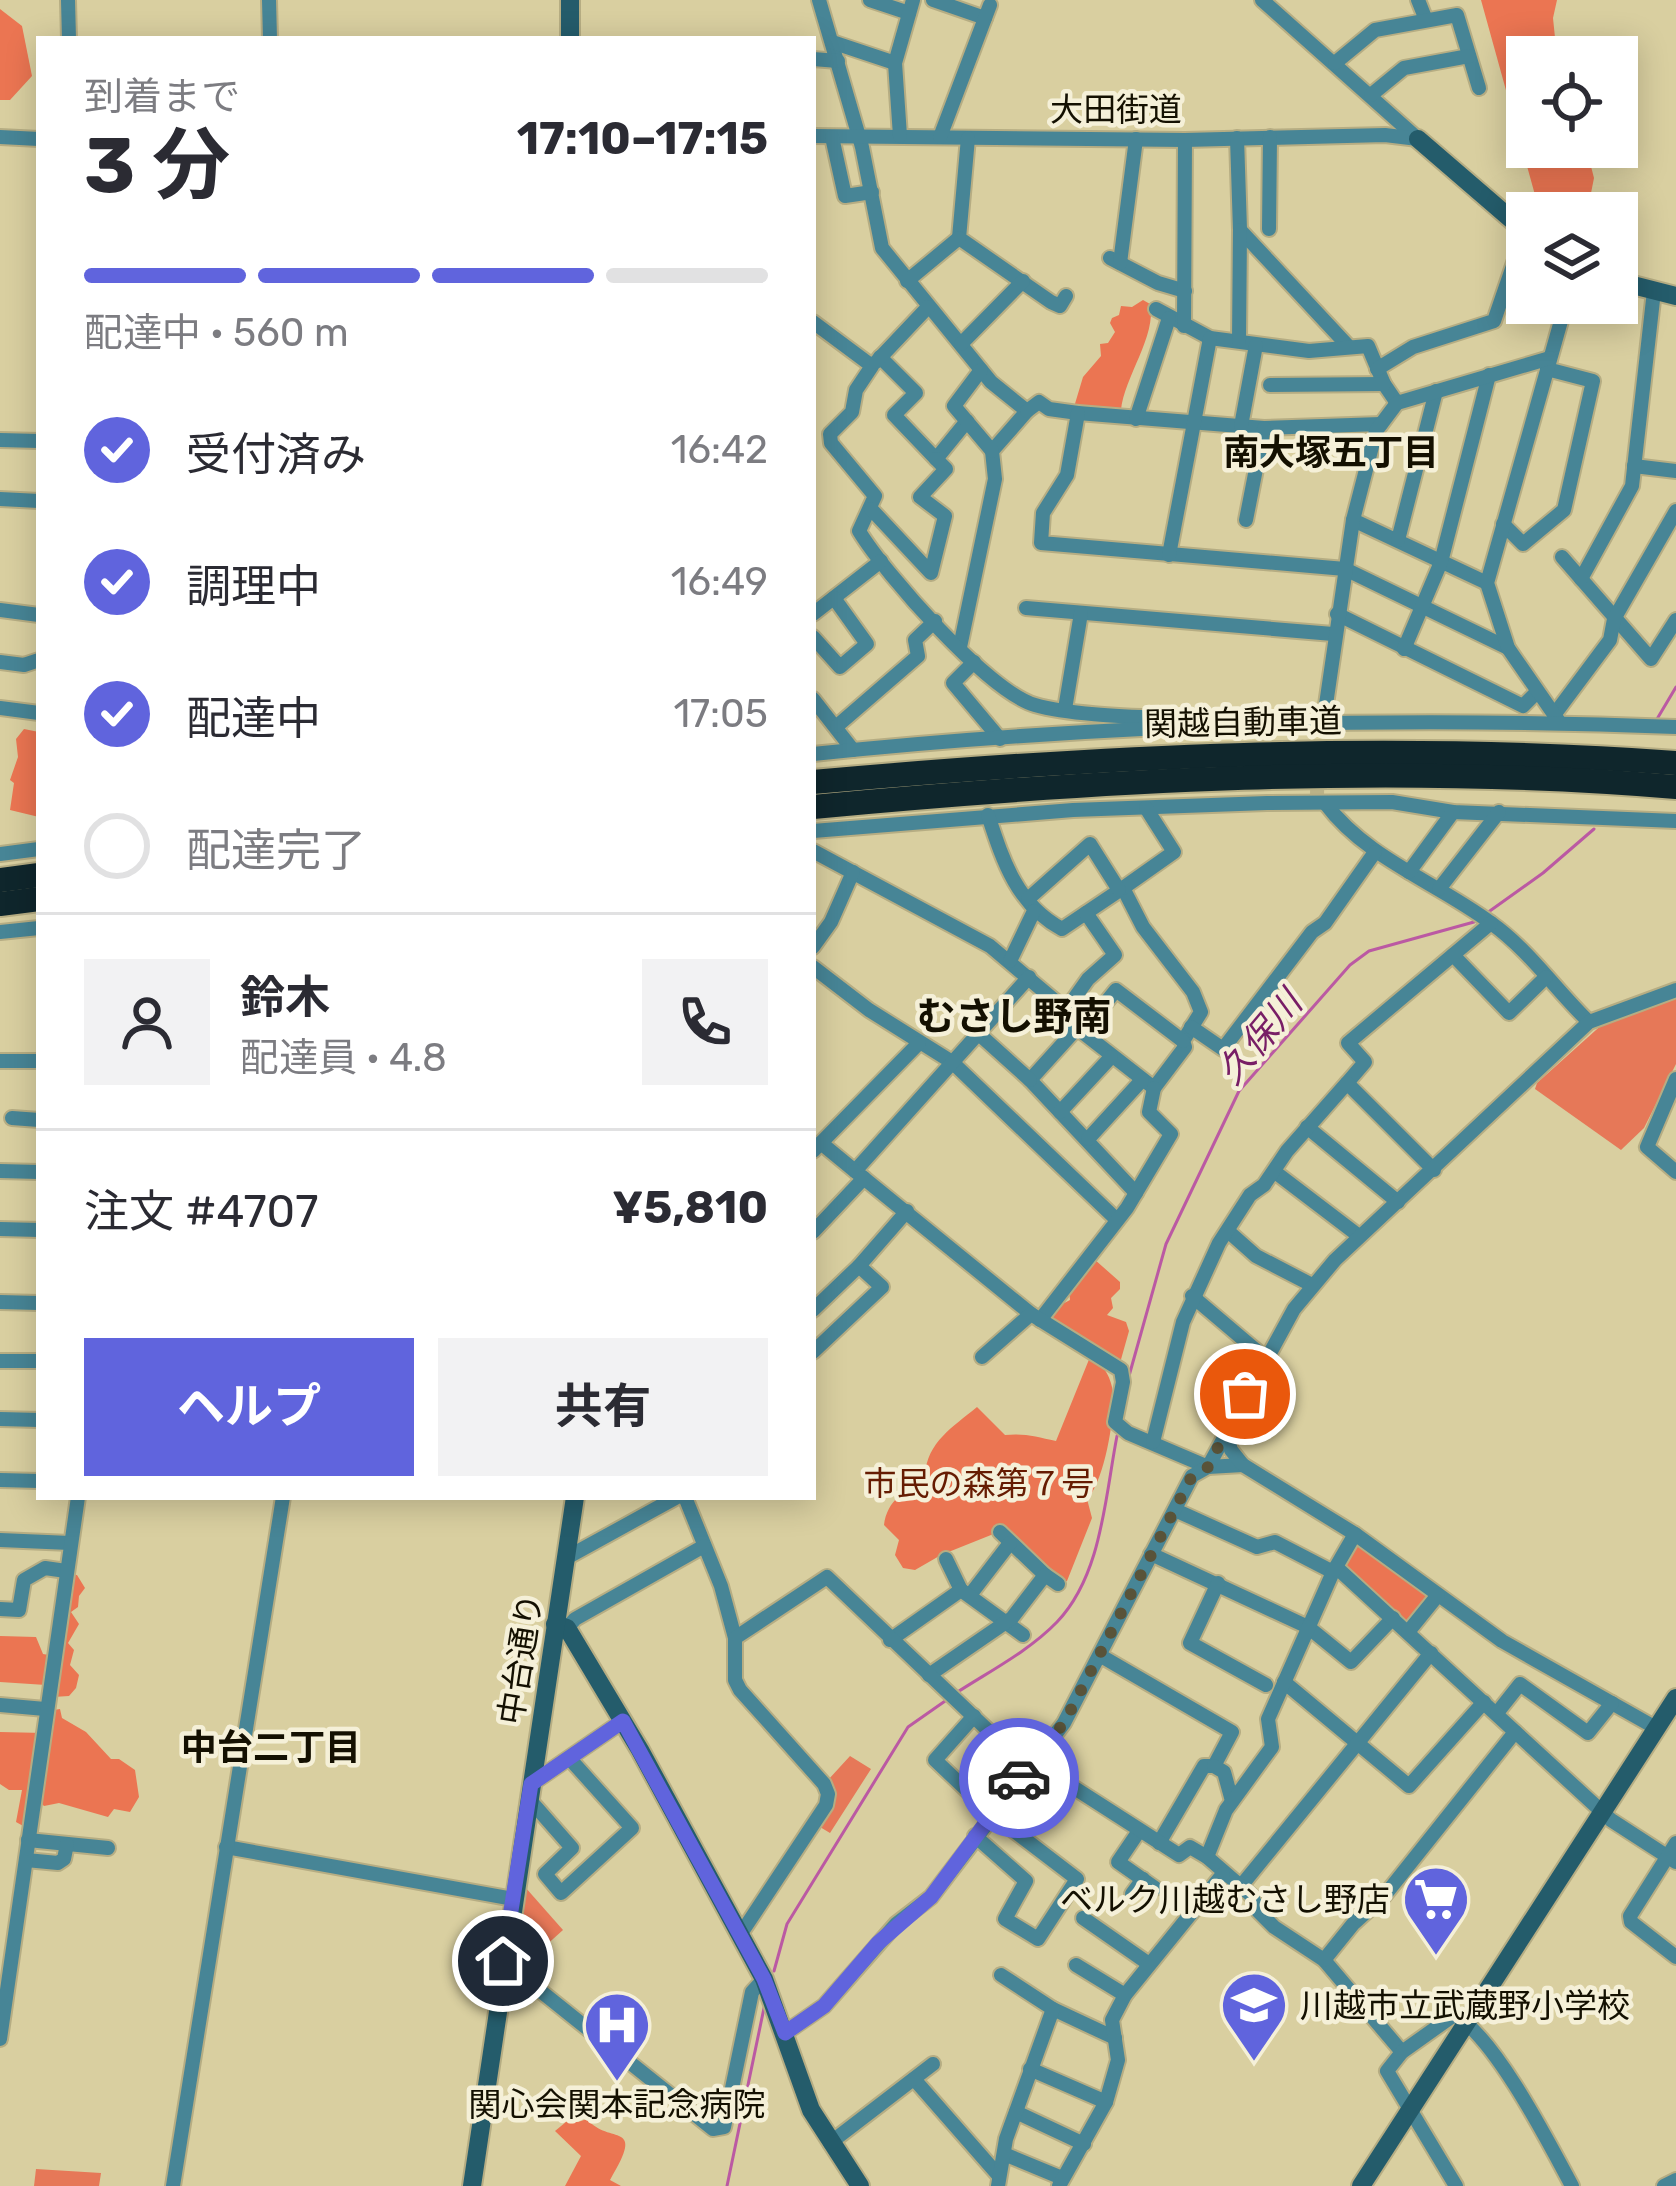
<!DOCTYPE html>
<html lang="ja">
<meta charset="utf-8">
<style>
:root{--surface:#fff;--page:#f2f2f3;--text:#2b2b33;--muted:#7c7c81;--line:#e1e1e2;--accent:#6064dd}
body{margin:0;font-family:Rubik,"Noto Sans JP",sans-serif;background:var(--page);color:var(--text);height:100vh;display:flex;flex-direction:column;font-size:45px;white-space:nowrap}
*{box-sizing:border-box;margin:0}
p{font-size:39px;color:var(--muted)}
.icon{flex:none;width:66px;height:66px;fill:none;stroke:currentColor;stroke-width:2;stroke-linecap:round;stroke-linejoin:round}
.map{position:relative;flex:1;overflow:hidden}
.sheet{position:absolute;left:36px;top:36px;width:780px;height:1464px;display:flex;flex-direction:column;background:var(--surface);border-radius:0px;box-shadow:0 6px 30px #0003}
.sheet>*{flex:none}
.buttons{position:absolute;left:1506px;top:36px;display:grid;gap:24px}
.buttons a{display:grid;place-items:center;width:132px;height:132px;border-radius:0px;background:var(--surface);box-shadow:0 6px 30px #0003;font-size:60px}
.pin{position:absolute;display:grid;place-items:center;width:102px;height:102px;color:#fff;margin:-51px;border:6px solid #fff;border-radius:50%;box-shadow:0 3px 12px #0007}
.courier{position:absolute;display:grid;place-items:center;width:120px;height:120px;margin:-60px;border:9px solid #6064dd;border-radius:50%;background:#fff;color:#222;box-shadow:0 3px 15px #0007}
.headline em{font-style:normal;font-weight:700}
.headline div{display:flex;flex-direction:column-reverse}
.headline{display:flex;align-items:center;justify-content:space-between;height:204px;padding:0 48px}
h1{font-size:78px;font-weight:700;line-height:90px}
.bar{display:grid;grid-template-columns:repeat(4,1fr);gap:18px 12px;align-content:center;height:144px;padding:0 48px}
.bar i{height:15px;border-radius:9px;background:var(--line)}
.bar .selected{background:var(--accent)}
.bar p{grid-column:span 4}
.line{display:flex;align-items:center;gap:30px;padding:0 48px;border-top:3px solid var(--line)}
.line div{flex:1}
.round{display:grid;place-items:center;flex:none;width:126px;height:126px;border-radius:0px;background:var(--page)}
ol{padding:0 48px;list-style:none}
li{display:flex;align-items:center;gap:36px;height:132px}
li p{margin-inline-start:auto}
li .icon{padding:12px;border-radius:50%;background:var(--accent);color:#fff;stroke-width:4}
li:last-child{color:var(--muted)}
li i{width:66px;height:66px;border:6px solid var(--line);border-radius:50%}
.action{display:flex;gap:24px;margin-top:auto;padding:24px 48px}
.action a{flex:1;height:138px;border-radius:0px;background:var(--accent);color:#fff;font-size:48px;font-weight:700;line-height:138px;text-align:center}
.action a+a{background:var(--page);color:var(--text)}
.map>svg:first-child{display:block}
.green{fill:#e67858}
.forest{fill:#eb7552}
.lines{fill:none;stroke-linecap:round;stroke-linejoin:round}
.stream{stroke:#bb59a3;stroke-width:3}
.street-tunnel{stroke:#bbb288;stroke-width:14;stroke-dasharray:14 7;stroke-linecap:butt}
.street-casing{stroke:#b6ad83;stroke-width:18}
.secondary-casing{stroke:#b6ad83;stroke-width:22}
.highway-casing{stroke:#b6ad83;stroke-width:28}
.street{stroke:#478596;stroke-width:14}
.secondary{stroke:#245c6b;stroke-width:18}
.highway{stroke:#0f262c;stroke-width:24}
.done{stroke:#595339;stroke-width:12;stroke-dasharray:0 21.6}
.route{stroke:#6064dd;stroke-width:15}
.labels{text-anchor:middle;stroke-width:9;stroke-linejoin:round;paint-order:stroke}
.street-label{font-size:33px;fill:#141001;stroke:#f5f0d8}
.park-label{font-size:33px;fill:#661c02;stroke:#f5f0d8}
.poi-label{font-size:33px;fill:#141001;stroke:#f5f0d8;text-anchor:end}
.neighbourhood-label{font-size:36px;font-weight:bold;fill:#141001;stroke:#f5f0d8}
.water-label{font-size:36px;font-style:italic;fill:#781e66;stroke:#f5f0d8}
.quarter-label{font-size:39px;font-weight:bold;fill:#141001;stroke:#f5f0d8}
</style>
<div class="map">
<svg width="1676" height="2186" viewBox="0 0 1676 2186">
<rect width="100%" height="100%" fill="#d9cfa0"/>
<!-- green -->
<g class="green">
<polygon points="1676,998 1676,1064 1644,1128 1621,1150 1535,1089 1537,1083 1606,1021"/>
<polygon points="850,1756 871,1769 830,1833 820,1827 830,1809 828,1780"/>
<polygon points="525,1887 563,1930 523,1966 515,1958"/>
<polygon points="36,2169 101,2173 99,2186 34,2186"/>
</g>
<!-- forest -->
<g class="forest">
<polygon points="1481,0 1557,0 1553,18 1557,57 1527,57 1527,147 1586,147 1594,178 1587,213 1540,213"/>
<polygon points="0,9 22,26 32,76 10,100 0,100"/>
<path d="M 1143,300 L 1150,304 C 1157,335 1124,378 1121,410 L 1084,405 L 1074,407 L 1083,377 L 1101,356 L 1100,344 L 1108,343 L 1115,332 L 1110,323 L 1112,318 L 1119,315 L 1121,306 L 1132,307 Z"/>
<polygon points="24,729 39,732 39,817 10,810 14,783 10,780 18,757 16,739"/>
<polygon points="1094,1259 1120,1282 1120,1289 1111,1298 1113,1308 1107,1315 1126,1322 1129,1331 1120,1363 1053,1324 1049,1317 1053,1309 1070,1300 1069,1289"/>
<path d="M 1090,1357 C 1103,1364 1109,1374 1112,1387 C 1117,1411 1104,1483 1087,1499 L 1092,1518 L 1067,1581 L 1062,1583 L 996,1533 L 941,1555 L 915,1570 L 903,1568 L 895,1555 L 899,1540 L 884,1525 C 887,1500 906,1490 925,1475 C 927,1442 953,1427 977,1407 L 1005,1435 C 1025,1433 1037,1437 1056,1441 Z"/>
<polygon points="1361,1543 1433,1597 1409,1626 1343,1569 1355,1544"/>
<polygon points="68,1574 77,1575 85,1588 79,1596 78,1607 71,1612 79,1624 68,1643 74,1650 70,1665 79,1675 76,1688 69,1696 53,1697 46,1685 0,1682 0,1636 36,1637 43,1654 49,1655"/>
<polygon points="60,1709 62,1718 86,1732 111,1759 119,1759 135,1770 139,1797 130,1812 114,1809 108,1817 59,1803 44,1806 40,1802 25,1827 16,1822 22,1790 9,1790 0,1784 0,1732 44,1733 47,1711"/>
<path d="M 572,2117 L 578,2122 L 587,2119 C 609,2146 647,2119 610,2180 L 621,2186 L 565,2186 L 581,2156 L 555,2131 Z"/>
</g>
<g class="lines">
<!-- stream -->
<g class="stream">
<polyline points="1657,719 1676,687"/>
<polyline points="1487,913 1543,873 1594,829"/>
<polyline points="1129,1376 1166,1244 1239,1091 1350,965 1369,951 1474,922"/>
<path d="M 956,1693 C 990,1671 1029,1651 1057,1622 C 1102,1575 1105,1497 1117,1436"/>
<polyline points="774,1971 787,1924 908,1727 948,1699"/>
<polyline points="727,2186 764,2008"/>
</g>
<!-- street-tunnel -->
<polyline class="street-tunnel" points="1317,797 1318,734"/>
<!-- street casing -->
<g class="street-casing">
<g id="street">
<polyline points="68,0 69,39"/>
<polyline points="269,0 270,39"/>
<polyline points="819,0 862,147 882,248 991,382 1027,411 992,451 995,479 960,647"/>
<polyline points="870,0 909,13"/>
<polyline points="933,0 985,18"/>
<polyline points="1262,0 1418,139"/>
<polyline points="1418,0 1426,20"/>
<polyline points="832,42 895,63"/>
<polyline points="813,59 838,61"/>
<polyline points="1335,63 1375,30 1457,15 1479,88"/>
<polyline points="1371,95 1404,68 1469,56"/>
<polyline points="813,136 1185,140 1385,135 1418,139"/>
<polyline points="900,136 895,63 913,0"/>
<polyline points="0,137 39,139"/>
<polyline points="832,137 845,196 872,192"/>
<polyline points="940,137 990,5"/>
<polyline points="968,138 959,238 1051,302 1060,306 1066,296"/>
<polyline points="1237,138 1240,230 1349,347"/>
<polyline points="1269,229 1270,137"/>
<polyline points="1110,258 1158,283 1185,291"/>
<polyline points="1120,263 1136,139"/>
<polyline points="907,281 959,238"/>
<polyline points="1156,309 1210,338 1309,351 1368,346 1384,384 1397,403"/>
<path d="M 813,322 L 872,366 L 856,390 L 852,412 L 830,434 L 831,443 L 875,496 L 859,531 C 885,574 989,692 1035,705 C 1077,717 1156,717 1201,720"/>
<polyline points="1184,326 1185,140"/>
<polyline points="1239,341 1240,230"/>
<polyline points="961,344 1023,281"/>
<polyline points="880,357 916,393 894,415 936,459 967,421"/>
<polyline points="876,362 928,307"/>
<polyline points="1377,369 1413,347 1494,321 1525,231"/>
<polyline points="981,370 954,406 992,451"/>
<polyline points="1270,385 1384,384"/>
<polyline points="1027,411 1039,402 1049,409 1078,413 1264,428 1381,424"/>
<polyline points="1078,413 1067,475 1043,513 1041,543 1345,569 1508,648"/>
<polyline points="1136,419 1169,318"/>
<polyline points="1241,426 1256,345"/>
<polyline points="0,440 39,441"/>
<polyline points="1634,466 1676,471"/>
<polyline points="0,499 39,501"/>
<polyline points="871,509 931,573 945,516 920,497 946,469 936,459"/>
<polyline points="1246,520 1264,428"/>
<polyline points="1353,520 1487,583"/>
<polyline points="1503,524 1523,544 1564,510 1593,381 1547,369"/>
<polyline points="1398,540 1436,391"/>
<polyline points="1169,555 1210,338"/>
<polyline points="1562,557 1651,659 1676,620"/>
<polyline points="1581,579 1632,486 1654,291"/>
<polyline points="1026,608 1333,634"/>
<polyline points="0,610 39,615"/>
<polyline points="813,614 881,561"/>
<polyline points="1337,614 1523,706 1536,693"/>
<polyline points="813,637 840,667 867,644 834,598"/>
<polyline points="1404,649 1441,562 1489,375"/>
<polyline points="0,662 24,665 39,660"/>
<polyline points="974,662 953,683 1000,739"/>
<polyline points="813,699 853,750"/>
<polyline points="0,708 39,713"/>
<polyline points="1065,709 1081,613"/>
<polyline points="1554,715 1610,640 1614,619 1676,511"/>
<polyline points="1560,723 1508,648 1487,583 1566,303"/>
<polyline points="1323,725 1353,520 1376,431 1397,403 1550,358"/>
<polyline points="837,726 918,656 915,640 935,621"/>
<path d="M 813,754 C 1099,724 1389,716 1676,727"/>
<path d="M 1325,803 C 1367,859 1436,882 1491,923 C 1529,950 1556,990 1589,1022"/>
<polyline points="813,831 1073,810 1267,803 1392,802 1453,812 1676,821"/>
<path d="M 813,851 L 990,946 L 1066,1010 L 1067,1018 L 1077,1028 L 1154,1088 L 1185,1047 L 1183,1041 L 1201,1012 L 1193,992 L 1143,927 L 1123,888 L 1062,929 C 1017,905 1003,861 988,815"/>
<polyline points="0,854 39,849"/>
<polyline points="1409,872 1453,812"/>
<polyline points="1123,888 1174,852 1146,808"/>
<polyline points="1439,889 1499,812"/>
<polyline points="1028,899 1090,844 1119,890"/>
<polyline points="0,932 39,928"/>
<polyline points="813,947 831,922 853,872"/>
<polyline points="1453,955 1509,1013 1546,977"/>
<polyline points="1010,961 1034,911"/>
<polyline points="813,967 869,1010 952,1062 1117,1220"/>
<polyline points="1066,1010 1088,979 1115,955 1086,913"/>
<polyline points="1191,1027 1223,1049 1312,932 1325,923 1375,852"/>
<polyline points="1077,1028 1030,1080 1136,1193"/>
<polyline points="1082,1032 1116,990 1183,1041"/>
<polyline points="979,1034 1030,1080"/>
<polyline points="0,1061 39,1061"/>
<polyline points="1676,1079 1647,1147 1676,1172"/>
<polyline points="1347,1083 1365,1062 1348,1043 1491,923"/>
<polyline points="1060,1112 1111,1057"/>
<polyline points="12,1118 39,1120"/>
<polyline points="1307,1127 1398,1202"/>
<polyline points="1088,1139 1142,1080"/>
<polyline points="821,1143 855,1171 1029,977"/>
<polyline points="813,1151 919,1043"/>
<polyline points="0,1171 39,1172"/>
<polyline points="855,1171 1031,1314"/>
<polyline points="1275,1172 1359,1236"/>
<polyline points="0,1229 39,1230"/>
<polyline points="813,1232 864,1178"/>
<polyline points="1229,1232 1256,1256 1312,1285"/>
<polyline points="859,1266 907,1211"/>
<polyline points="1192,1296 1264,1357"/>
<polyline points="0,1302 39,1303"/>
<polyline points="813,1310 859,1266 882,1287 813,1352"/>
<polyline points="1040,1320 1127,1208 1171,1134 1149,1112 1154,1088"/>
<polyline points="982,1357 1031,1314 1121,1370 1123,1382 1115,1422 1128,1433 1208,1467 1243,1465"/>
<polyline points="0,1361 39,1361"/>
<polyline points="0,1419 39,1420"/>
<polyline points="1226,1432 1231,1450 1243,1465 1355,1534 1502,1641 1656,1728"/>
<polyline points="1153,1442 1183,1322 1219,1243 1250,1195 1264,1185 1287,1151 1347,1083 1434,1170"/>
<polyline points="0,1480 39,1481"/>
<polyline points="685,1497 721,1586 735,1638"/>
<polyline points="1175,1510 1257,1547 1275,1542 1333,1572"/>
<polyline points="1000,1532 1045,1575"/>
<polyline points="0,1540 70,1543"/>
<polyline points="1151,1554 1308,1627 1351,1662 1393,1618"/>
<polyline points="566,1558 677,1497"/>
<polyline points="946,1559 961,1590"/>
<polyline points="1336,1567 1611,1820 1676,1862"/>
<polyline points="1218,1583 1190,1643 1266,1685"/>
<polyline points="970,1595 1010,1543"/>
<polyline points="0,1609 19,1610 24,1580 45,1568 66,1571"/>
<polyline points="567,1628 575,1619 704,1546"/>
<polyline points="1408,1632 1438,1595"/>
<polyline points="890,1640 961,1590 1023,1635"/>
<polyline points="1101,1656 1232,1732 1214,1766 1204,1766 1159,1843"/>
<polyline points="929,1675 1012,1618 1045,1575 1058,1584"/>
<polyline points="1284,1682 1409,1786 1484,1702"/>
<polyline points="0,1705 45,1709"/>
<polyline points="1497,1713 1520,1684 1588,1733 1612,1703"/>
<polyline points="974,1716 935,1760 992,1814 1077,1879 1038,1939 1005,1919 1026,1881 975,1836"/>
<polyline points="1214,1766 1224,1772 1232,1801"/>
<polyline points="531,1784 623,1721"/>
<polyline points="529,1799 572,1848 545,1874 561,1893 632,1828 570,1759"/>
<polyline points="1139,1831 1118,1862 1155,1888"/>
<polyline points="28,1840 108,1848"/>
<polyline points="1676,1843 1630,1916 1631,1922 1676,1957"/>
<polyline points="226,1847 513,1899"/>
<polyline points="1207,1857 1226,1810 1272,1747 1268,1719 1333,1572 1355,1534"/>
<polyline points="26,1860 58,1863 64,1859 67,1844"/>
<polyline points="1241,1886 1431,1653"/>
<polyline points="1132,1894 1143,1879"/>
<polyline points="1083,1918 1149,1964"/>
<polyline points="740,1935 826,1805 828,1794 824,1784 740,1690 735,1680 735,1638 827,1577 995,1737 1179,1855 1190,1847 1207,1857 1252,1896 1258,1911 1274,1927 1324,1960 1402,2052"/>
<polyline points="1324,1960 1353,1924 1385,1895 1515,1732"/>
<polyline points="503,1961 713,2129 724,2127 752,1992 764,1979"/>
<polyline points="1076,1965 1125,1995"/>
<polyline points="1053,2009 1115,2038"/>
<polyline points="785,2033 824,2006 896,1924 931,1897 1064,1723 1192,1476 1208,1467 1294,1309 1335,1260 1589,1022 1676,990"/>
<polyline points="0,2039 78,1497"/>
<polyline points="1030,2069 1106,2102"/>
<polyline points="914,2079 999,2176"/>
<polyline points="1016,2112 1084,2144"/>
<polyline points="830,2143 933,2064"/>
<polyline points="1004,2154 1062,2178"/>
<polyline points="173,2186 283,1497"/>
<polyline points="998,2186 1006,2139 1053,2009 1001,1975"/>
<polyline points="1059,2186 1106,2102 1118,2060 1112,2020 1125,1995 1223,1874"/>
<path d="M 1456,2186 L 1387,2071 L 1402,2052 L 1454,2015 C 1494,2035 1550,2145 1572,2186"/>
<polyline points="1664,2186 1676,2180"/>
</g>
</g>
<!-- secondary casing -->
<g class="secondary-casing">
<g id="secondary">
<polyline points="570,0 570,39"/>
<polyline points="1418,139 1527,233"/>
<polyline points="1617,281 1676,296"/>
<polyline points="555,1624 567,1628 640,1750 764,1979 811,2110 860,2186"/>
<polyline points="472,2186 575,1497"/>
<polyline points="1361,2186 1676,1698"/>
</g>
</g>
<!-- highway casing -->
<g class="highway-casing">
<g id="highway">
<path d="M 813,782 C 1101,756 1388,742 1676,763"/>
<path d="M 813,807 C 1099,780 1389,763 1676,787"/>
<polyline points="0,880 39,875"/>
<polyline points="0,904 39,899"/>
</g>
</g>
<!-- street -->
<use href="#street" class="street"/>
<!-- secondary -->
<use href="#secondary" class="secondary"/>
<!-- highway -->
<use href="#highway" class="highway"/>
</g>
<g class="lines">
<!-- done -->
<polyline class="done" points="1019,1778 1064,1723 1192,1476 1208,1467 1245,1394"/>
<!-- route -->
<polyline class="route" points="503,1961 531,1784 623,1721 764,1979 785,2033 824,2006 878,1943 931,1897 1019,1778"/>
</g>
<!-- icons -->
<defs>
<g id="supermarket-pin" transform="scale(3.45)"><path d="M0 17L-7.5 6A9.5 9.5 0 1 1 7.5 6Z" fill="#6064dd" stroke="#f5f0d8"/><path d="M-6-5.5h2.5l.6 2H6L4.5 2H-2.5L-4.4-4H-6ZM-1.5 3.2a1.3 1.3 0 1 0 .1 0ZM3 3.2a1.3 1.3 0 1 0 .1 0Z" fill="#fff"/></g>
<g id="school-pin" transform="scale(3.45)"><path d="M0 17L-7.5 6A9.5 9.5 0 1 1 7.5 6Z" fill="#6064dd" stroke="#f5f0d8"/><path d="M0-5L7-2L0 1L-7-2ZM-4 1L0 2.5L4 1V4Q0 6-4 4Z" fill="#fff"/></g>
<g id="hospital-pin" transform="scale(3.45)"><path d="M0 17L-7.5 6A9.5 9.5 0 1 1 7.5 6Z" fill="#6064dd" stroke="#f5f0d8"/><path d="M-5-5h3v3.5h4V-5h3V5h-3V1.5h-4V5h-3Z" fill="#fff"/></g>
</defs>
<g fill-rule="evenodd">
<use href="#supermarket-pin" x="1436" y="1899"/>
<use href="#school-pin" x="1254" y="2005"/>
<use href="#hospital-pin" x="617" y="2025"/>
</g>
<g class="labels">
<!-- street labels -->
<g class="street-label">
<text x="1116" y="121">大田街道</text>
<text transform="translate(1243 722) rotate(-1)" y="12">関越自動車道</text>
<text transform="translate(520 1659) rotate(-81)" y="12">中台通り</text>
</g>
<!-- park labels -->
<g class="park-label">
<text x="979" y="1495">市民の森第７号</text>
</g>
<!-- poi labels -->
<g class="poi-label">
<text x="1390" y="1911">ベルク川越むさし野店</text>
<text x="1300" y="2017" text-anchor="start">川越市立武蔵野小学校</text>
<text x="617" y="2116" text-anchor="middle">関心会関本記念病院</text>
</g>
<!-- neighbourhood labels -->
<g class="neighbourhood-label">
<text x="1331" y="465">南大塚五丁目</text>
<text x="271" y="1760">中台二丁目</text>
</g>
<!-- water labels -->
<g class="water-label">
<text transform="translate(1259 1037) rotate(-50)" y="13">久保川</text>
</g>
<!-- quarter labels -->
<g class="quarter-label">
<text x="1014" y="1030">むさし野南</text>
</g>
</g>
</svg>
<div class="buttons">
<a><svg class="icon" aria-label="locate" viewBox="0 0 24 24"><circle cx="12" cy="12" r="6"/><path d="M12 2v4M12 18v4M2 12h4M18 12h4"/></svg></a>
<a><svg class="icon" aria-label="layers" viewBox="0 0 24 24"><path d="M12 4l9 5-9 5-9-5zM3 14l9 5 9-5"/></svg></a>
</div>
<div class="pin" style="left:1245px;top:1394px;background:#ea580c"><svg class="icon" aria-label="bag" viewBox="0 0 24 24"><path d="M5 8h14l-1 12H6zM9 8a3 3 0 0 1 6 0"/></svg></div>
<div class="pin" style="left:503px;top:1961px;background:#1f2937"><svg class="icon" aria-label="home" viewBox="0 0 24 24"><path d="M3 11l9-7 9 7M6 9v11h12V9"/></svg></div>
<div class="courier" style="left:1019px;top:1778px"><svg class="icon" aria-label="car" viewBox="0 0 24 24"><path d="M5 17H2v-5l4-1 3-4h7l3 4 3 1v5h-3M9 17h6M6 11h13"/><circle cx="7" cy="17" r="2"/><circle cx="17" cy="17" r="2"/></svg></div>
<section class="sheet">
<div class="headline"><div><h1>3 分</h1><p>到着まで</p></div><em>17:10–17:15</em></div>
<div class="bar"><i class="selected"></i><i class="selected"></i><i class="selected"></i><i></i><p>配達中 · 560 m</p></div>
<ol>
<li><svg class="icon" aria-label="check" viewBox="0 0 24 24"><path d="M5 12l5 5 9-10"/></svg>受付済み<p>16:42</p></li>
<li><svg class="icon" aria-label="check" viewBox="0 0 24 24"><path d="M5 12l5 5 9-10"/></svg>調理中<p>16:49</p></li>
<li><svg class="icon" aria-label="check" viewBox="0 0 24 24"><path d="M5 12l5 5 9-10"/></svg>配達中<p>17:05</p></li>
<li><i></i>配達完了</li>
</ol>
<div class="line" style="height:216px"><a class="round"><svg class="icon" aria-label="person" viewBox="0 0 24 24"><circle cx="12" cy="8" r="4"/><path d="M4 21q1-7 8-7t8 7"/></svg></a><div><b>鈴木</b><p>配達員 · 4.8</p></div><a class="round"><svg class="icon" aria-label="phone" viewBox="0 0 24 24"><path d="M5 4h4l2 5-3 2q2 4 5 5l2-3 5 2v4C11 20 4 13 5 4z"/></svg></a></div>
<div class="line" style="height:156px"><div>注文 #4707</div><b>¥5,810</b></div>
<div class="action"><a>ヘルプ</a><a>共有</a></div>
</section>
</div>
